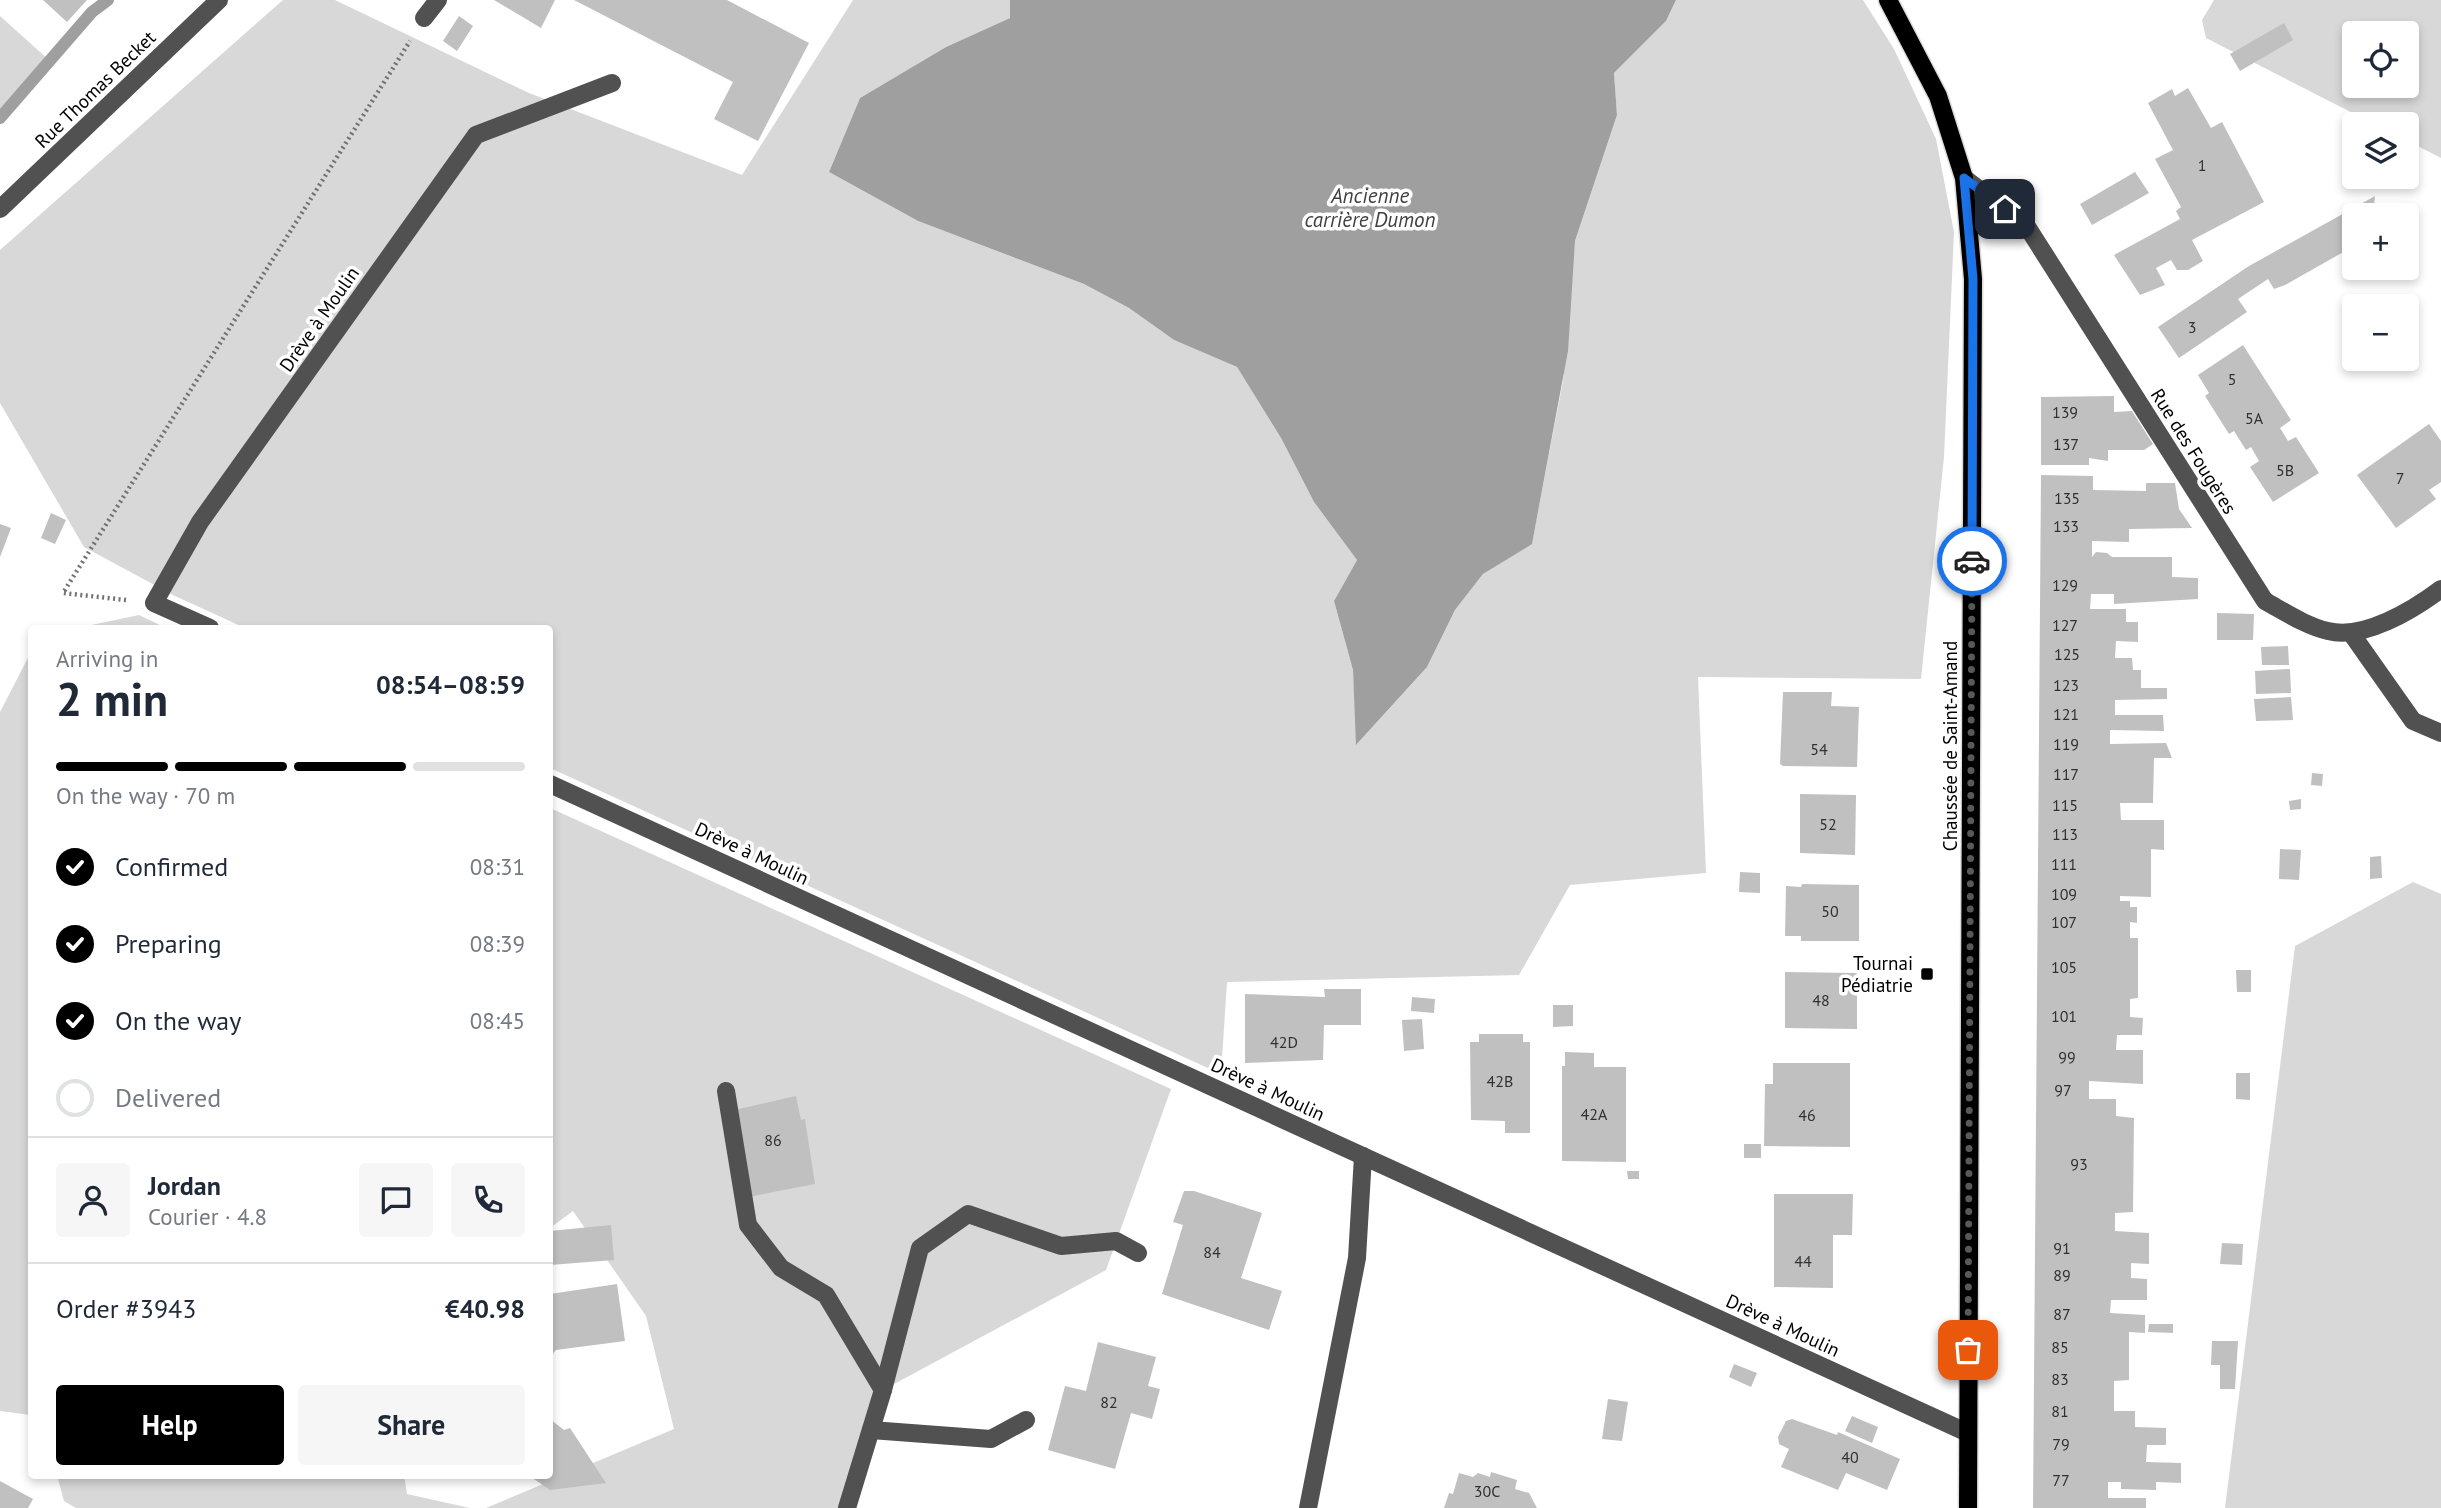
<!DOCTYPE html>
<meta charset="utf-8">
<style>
:root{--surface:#fff;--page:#f6f6f7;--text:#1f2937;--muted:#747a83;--line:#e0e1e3;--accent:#000}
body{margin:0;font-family:"PT Sans",sans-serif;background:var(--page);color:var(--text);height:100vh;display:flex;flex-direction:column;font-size:26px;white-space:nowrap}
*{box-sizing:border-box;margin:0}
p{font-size:23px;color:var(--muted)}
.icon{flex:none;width:38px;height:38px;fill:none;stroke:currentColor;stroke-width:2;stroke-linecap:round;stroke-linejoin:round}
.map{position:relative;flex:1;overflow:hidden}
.sheet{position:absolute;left:28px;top:625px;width:525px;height:854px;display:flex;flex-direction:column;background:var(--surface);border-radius:7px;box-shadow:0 4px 10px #0003}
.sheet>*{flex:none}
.tools{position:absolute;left:2342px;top:21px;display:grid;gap:14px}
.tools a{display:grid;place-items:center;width:77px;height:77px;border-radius:7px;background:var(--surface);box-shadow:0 4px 10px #0003;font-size:35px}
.pin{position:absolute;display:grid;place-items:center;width:60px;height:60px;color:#fff;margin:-30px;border-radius:14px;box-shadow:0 4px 10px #0006}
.courier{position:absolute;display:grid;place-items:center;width:70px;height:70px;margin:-35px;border:5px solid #1a73e8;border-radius:50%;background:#fff;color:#222;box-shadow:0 2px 9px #0007}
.head em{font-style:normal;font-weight:700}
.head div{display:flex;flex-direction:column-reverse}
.head{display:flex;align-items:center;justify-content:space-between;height:119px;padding:0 28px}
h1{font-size:46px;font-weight:700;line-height:52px}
.bar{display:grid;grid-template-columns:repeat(4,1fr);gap:10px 7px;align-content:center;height:84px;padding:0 28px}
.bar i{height:9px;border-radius:5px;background:var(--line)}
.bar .current{background:var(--accent)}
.bar p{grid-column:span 4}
.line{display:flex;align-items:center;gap:18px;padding:0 28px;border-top:2px solid var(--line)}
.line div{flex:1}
.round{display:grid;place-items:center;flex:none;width:74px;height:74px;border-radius:7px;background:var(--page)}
ol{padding:0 28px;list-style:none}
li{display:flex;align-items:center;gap:21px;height:77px}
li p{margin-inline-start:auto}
li .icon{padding:7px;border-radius:50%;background:var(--accent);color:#fff;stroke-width:4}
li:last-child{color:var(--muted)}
li i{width:38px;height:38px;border:4px solid var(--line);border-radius:50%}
.primary-button{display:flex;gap:14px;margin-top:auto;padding:14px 28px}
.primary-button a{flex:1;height:80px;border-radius:7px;background:var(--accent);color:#fff;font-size:28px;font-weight:700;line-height:80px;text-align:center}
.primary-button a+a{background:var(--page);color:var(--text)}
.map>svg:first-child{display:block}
.green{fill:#d8d8d8;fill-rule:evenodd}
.water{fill:#9f9f9f}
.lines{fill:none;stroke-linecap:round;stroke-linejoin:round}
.stream{stroke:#9f9f9f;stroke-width:12}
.building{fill:#c0c0c0}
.major-casing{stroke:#dbdbdb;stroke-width:21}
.path{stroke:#737373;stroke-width:4.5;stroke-dasharray:2 3.5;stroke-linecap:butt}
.minor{stroke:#515151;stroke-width:18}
.major{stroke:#000;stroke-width:18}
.done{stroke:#595959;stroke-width:7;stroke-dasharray:0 12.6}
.route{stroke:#1a73e8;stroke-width:9}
.poi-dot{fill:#000;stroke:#fff;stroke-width:2.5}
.labels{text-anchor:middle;stroke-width:7;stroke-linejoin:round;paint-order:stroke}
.number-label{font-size:16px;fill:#303030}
.street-label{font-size:19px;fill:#000;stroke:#fff}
.poi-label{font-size:19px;fill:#000;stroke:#fff;text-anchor:end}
.water-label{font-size:21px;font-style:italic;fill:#404040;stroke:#fff}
</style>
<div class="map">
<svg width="2441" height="1508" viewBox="0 0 2441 1508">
<rect width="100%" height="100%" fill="#fff"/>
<!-- green -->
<g class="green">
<polygon points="283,0 335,0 529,93 742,175 853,0 1010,0 1010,18 946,47 860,98 829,172 918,221 1084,284 1129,308 1174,340 1237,367 1281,438 1314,502 1357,560 1334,601 1353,670 1357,744 1427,667 1455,610 1483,574 1532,543 1563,381 1575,241 1617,115 1614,73 1666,21 1676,0 1863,0 1894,49 1936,139 1954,232 1944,457 1921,679 1698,677 1706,873 1570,885 1519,975 1227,982 1221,1074 550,768 550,628 245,628 175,596 84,547 0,403 0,250"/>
<path d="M 2214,0 L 2441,0 L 2441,158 L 2406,140 L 2406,124 L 2374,124 L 2206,38 L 2202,20 ZM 2354,33 L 2406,33 L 2406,86 L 2354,86 Z"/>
<polygon points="0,16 50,61 0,117"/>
<polygon points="139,615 166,628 77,628"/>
<polygon points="31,652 32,1415 31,1415 0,1411 0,712"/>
<polygon points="550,808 1171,1089 1106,1270 883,1390 847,1508 486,1508 674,1429 646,1316 573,1211 550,1228"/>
<polygon points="2413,882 2441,894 2441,1508 2225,1508 2295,946"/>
<polygon points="57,1475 404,1475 407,1494 470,1508 76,1508 64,1501"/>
</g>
<!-- water -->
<polygon class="water" points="1010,0 1676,0 1666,21 1614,73 1617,115 1575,241 1568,351 1532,544 1483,574 1455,610 1427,667 1356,745 1353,670 1334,601 1357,560 1314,502 1281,438 1237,367 1174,340 1129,308 1084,284 918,221 829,172 860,98 946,47 1010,18"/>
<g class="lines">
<!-- stream -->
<polyline class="stream" points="0,118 92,12 108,0"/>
</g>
<!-- building -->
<g class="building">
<polygon points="43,0 87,0 67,22"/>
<polygon points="494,0 555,0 541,28"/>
<polygon points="574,0 727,0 809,43 758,141 714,119 733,82"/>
<polygon points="459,16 473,26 457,51 443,41"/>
<polygon points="2284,23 2293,40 2240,71 2230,54"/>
<polygon points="2188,88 2211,128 2222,122 2264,202 2192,240 2203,261 2188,270 2177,270 2171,260 2156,268 2165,285 2140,295 2114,255 2180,219 2176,211 2181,207 2155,159 2173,150 2148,103 2172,89 2175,96"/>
<polygon points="2135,172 2149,193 2092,225 2080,204"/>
<polygon points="2375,196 2373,215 2354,215 2354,246 2285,285 2274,289 2268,279 2238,299 2247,312 2179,358 2158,327 2249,266"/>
<polygon points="2243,345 2291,420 2280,428 2288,441 2296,437 2319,473 2273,502 2250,467 2259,461 2251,447 2246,450 2234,431 2229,434 2205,396 2209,393 2198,375"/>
<polygon points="2114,396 2114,412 2132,411 2153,444 2144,450 2108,450 2108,461 2089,458 2089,465 2041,465 2041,397"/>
<polygon points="2429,424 2441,441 2441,482 2429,490 2436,499 2396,528 2357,475"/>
<polygon points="2041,475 2093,476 2093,490 2146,491 2146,483 2175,483 2179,509 2192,528 2129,529 2129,542 2092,541 2092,557 2096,552 2107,553 2112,557 2172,557 2172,577 2198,578 2198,599 2114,604 2114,594 2091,594 2090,609 2126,609 2126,622 2138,622 2138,642 2116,641 2115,658 2132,658 2133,670 2141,670 2141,688 2167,688 2167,699 2115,700 2115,715 2163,715 2164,731 2110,730 2110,744 2166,743 2172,758 2154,758 2153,803 2120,803 2121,820 2164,820 2164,850 2151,849 2151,897 2120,896 2120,901 2130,901 2130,907 2137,907 2137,923 2130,922 2130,938 2138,938 2138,998 2130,999 2130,1017 2143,1018 2142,1035 2117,1035 2116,1050 2143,1050 2143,1084 2089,1081 2089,1099 2116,1099 2116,1116 2134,1118 2133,1212 2115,1213 2115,1231 2149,1233 2149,1264 2131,1263 2131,1278 2147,1279 2147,1300 2111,1300 2110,1313 2145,1315 2145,1333 2129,1332 2129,1380 2114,1381 2114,1411 2135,1411 2135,1427 2166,1428 2166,1445 2147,1445 2146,1462 2181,1463 2181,1483 2156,1482 2156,1490 2121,1489 2121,1482 2108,1482 2108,1498 2146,1498 2146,1508 2033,1508"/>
<polygon points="51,513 66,520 55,544 41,538"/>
<polygon points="0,524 11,528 0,557"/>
<polygon points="2217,613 2254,614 2253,640 2217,640"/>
<polygon points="2288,646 2289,665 2262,665 2261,647"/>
<polygon points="2290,669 2291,693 2256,694 2255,671"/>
<polygon points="1783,692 1832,692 1831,706 1859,707 1857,767 1783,766 1780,764"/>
<polygon points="2291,697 2293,720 2256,721 2254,699"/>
<polygon points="2312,773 2323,774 2322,786 2311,785"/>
<polygon points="1800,794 1856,795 1855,855 1800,853"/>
<polygon points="2301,799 2301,809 2290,810 2289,801"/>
<polygon points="2280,849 2301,850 2299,880 2279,879"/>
<polygon points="2381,856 2382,878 2370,879 2370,857"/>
<polygon points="1740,872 1760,873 1760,893 1739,892"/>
<polygon points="1802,884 1859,885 1859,941 1801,941 1801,936 1785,936 1786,886 1801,887"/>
<polygon points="2236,970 2251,970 2251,992 2237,992"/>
<polygon points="1785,972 1857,973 1857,1029 1785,1028"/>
<polygon points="1324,989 1361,989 1361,1025 1324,1025 1323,1060 1245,1063 1245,994 1325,997"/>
<polygon points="1412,997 1435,999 1434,1013 1411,1011"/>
<polygon points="1553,1005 1573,1005 1573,1026 1553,1027"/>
<polygon points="1422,1019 1424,1049 1404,1051 1402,1020"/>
<polygon points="1479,1034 1523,1034 1523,1042 1530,1042 1530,1133 1505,1133 1505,1121 1471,1120 1470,1042 1479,1042"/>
<polygon points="1565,1052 1594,1053 1594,1067 1626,1067 1626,1162 1562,1161 1562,1066 1565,1066"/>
<polygon points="1773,1063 1850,1063 1850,1147 1764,1146 1765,1084 1773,1084"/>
<polygon points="2236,1073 2250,1073 2250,1100 2236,1099"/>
<polygon points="796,1096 801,1120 805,1119 815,1184 748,1197 730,1111"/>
<rect x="1744" y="1144" width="17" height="14"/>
<polygon points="1627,1171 1639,1171 1639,1179 1628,1179"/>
<polygon points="1184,1191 1194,1191 1262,1213 1241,1278 1282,1291 1269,1330 1162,1294 1183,1225 1173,1222"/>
<polygon points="1774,1194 1853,1194 1852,1235 1833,1235 1833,1288 1774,1287"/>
<polygon points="611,1225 614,1260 550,1265 550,1231"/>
<polygon points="2222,1243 2243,1244 2242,1265 2220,1264"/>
<polygon points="617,1284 625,1341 556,1350 550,1357 550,1294"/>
<polygon points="2149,1324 2173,1324 2173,1333 2148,1332"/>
<polygon points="2212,1341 2238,1341 2235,1389 2220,1389 2220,1365 2211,1365"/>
<polygon points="1098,1342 1156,1357 1148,1386 1160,1389 1152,1419 1131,1413 1115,1469 1048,1450 1065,1386 1086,1391"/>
<polygon points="1734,1364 1757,1373 1751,1387 1729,1377"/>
<polygon points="1608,1399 1628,1402 1622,1441 1602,1439"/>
<polygon points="1852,1416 1878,1427 1872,1443 1845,1431"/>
<polygon points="550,1419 564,1430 570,1428 606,1483 550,1490 528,1475 550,1475"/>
<polygon points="1792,1419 1837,1435 1838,1432 1900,1459 1887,1490 1846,1473 1838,1490 1781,1467 1789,1449 1779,1444 1778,1437 1786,1421"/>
<polygon points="1491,1472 1517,1480 1515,1489 1529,1493 1537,1508 1444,1508 1449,1493 1453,1494 1459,1473 1473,1477 1478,1473 1490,1477"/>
<polygon points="0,1481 33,1499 28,1508 0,1508"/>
</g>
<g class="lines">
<!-- major casing -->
<g class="major-casing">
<polyline id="major" points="1888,0 1938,96 1964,178 1973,279 1968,1508"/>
</g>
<!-- path -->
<polyline class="path" points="126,600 63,593 410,41"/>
<!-- minor -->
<g class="minor">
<polyline points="424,18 438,0"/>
<path d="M 1964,178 L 2026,225 L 2265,601 C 2285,612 2306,626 2328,631 C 2364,640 2413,610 2441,589"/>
<polyline points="0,209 219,0"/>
<polyline points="210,628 154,603 200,522 476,135 612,83"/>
<polyline points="2351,633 2413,721 2441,733"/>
<polyline points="550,784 1968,1433"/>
<polyline points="726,1091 748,1225 781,1268 826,1295 883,1390 847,1508"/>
<polyline points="883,1390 920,1248 968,1214 1061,1246 1116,1241 1138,1253"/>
<polyline points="871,1430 991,1439 1026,1420"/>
<polyline points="1308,1508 1357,1258 1363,1156"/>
</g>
<!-- major -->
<use href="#major" class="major"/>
</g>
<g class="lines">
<!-- done -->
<polyline class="done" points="1968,1350 1972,561"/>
<!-- route -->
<polyline class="route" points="1972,561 1973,279 1964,178 2005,209"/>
</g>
<!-- markers -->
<rect class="poi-dot" x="1920" y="967" width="14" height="14" rx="3.5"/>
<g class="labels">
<!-- number labels -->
<g class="number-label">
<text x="2202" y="171">1</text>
<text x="2192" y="333">3</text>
<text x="2232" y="385">5</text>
<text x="2065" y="418">139</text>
<text x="2254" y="424">5A</text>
<text x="2066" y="450">137</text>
<text x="2285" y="476">5B</text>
<text x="2400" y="484">7</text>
<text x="2067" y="504">135</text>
<text x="2066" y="532">133</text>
<text x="2065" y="591">129</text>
<text x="2065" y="631">127</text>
<text x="2067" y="660">125</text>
<text x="2066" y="691">123</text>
<text x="2066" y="720">121</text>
<text x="2066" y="750">119</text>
<text x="1819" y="755">54</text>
<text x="2066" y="780">117</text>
<text x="2065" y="811">115</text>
<text x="1828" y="830">52</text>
<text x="2065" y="840">113</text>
<text x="2064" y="870">111</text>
<text x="2064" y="900">109</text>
<text x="1830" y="917">50</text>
<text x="2064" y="928">107</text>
<text x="2064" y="973">105</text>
<text x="1821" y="1006">48</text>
<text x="2064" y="1022">101</text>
<text x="1284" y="1048">42D</text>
<text x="2067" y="1063">99</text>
<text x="1500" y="1087">42B</text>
<text x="2063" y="1096">97</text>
<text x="1594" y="1120">42A</text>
<text x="1807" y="1121">46</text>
<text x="773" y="1146">86</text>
<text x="2079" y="1170">93</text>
<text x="2062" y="1254">91</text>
<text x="1212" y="1258">84</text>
<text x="1803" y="1267">44</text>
<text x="2062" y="1281">89</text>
<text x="2062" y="1320">87</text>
<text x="2060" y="1353">85</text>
<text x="2060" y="1385">83</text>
<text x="1109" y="1408">82</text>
<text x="2060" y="1417">81</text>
<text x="2061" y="1450">79</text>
<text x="1850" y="1463">40</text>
<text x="2061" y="1486">77</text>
<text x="1487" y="1497">30C</text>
</g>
<!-- street labels -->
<g class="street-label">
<text transform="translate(95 89) rotate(-44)" y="7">Rue Thomas Becket</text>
<text transform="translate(319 319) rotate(-55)" y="7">Drève à Moulin</text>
<text transform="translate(2194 451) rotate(58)" y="7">Rue des Fougères</text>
<text transform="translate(1950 746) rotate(-90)" y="7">Chaussée de Saint-Amand</text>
<text transform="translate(752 853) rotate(25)" y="7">Drève à Moulin</text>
<text transform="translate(1268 1089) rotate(25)" y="7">Drève à Moulin</text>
<text transform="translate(1783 1325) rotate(25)" y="7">Drève à Moulin</text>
</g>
<!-- poi labels -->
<g class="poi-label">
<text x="1913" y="970">Tournai<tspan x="1913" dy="22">Pédiatrie</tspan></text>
</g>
<!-- water labels -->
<g class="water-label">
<text x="1370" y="203">Ancienne<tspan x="1370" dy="24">carrière Dumon</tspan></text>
</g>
</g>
</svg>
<div class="tools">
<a><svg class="icon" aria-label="locate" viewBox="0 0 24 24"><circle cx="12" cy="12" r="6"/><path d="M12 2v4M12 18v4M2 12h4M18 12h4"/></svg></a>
<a><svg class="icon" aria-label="layers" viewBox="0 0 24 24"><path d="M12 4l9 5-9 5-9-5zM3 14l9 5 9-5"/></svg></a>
<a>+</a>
<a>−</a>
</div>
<div class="pin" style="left:1968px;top:1350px;background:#ea580c"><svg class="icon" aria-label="bag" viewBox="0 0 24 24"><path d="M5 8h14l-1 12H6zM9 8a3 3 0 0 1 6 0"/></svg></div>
<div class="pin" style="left:2005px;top:209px;background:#1f2937"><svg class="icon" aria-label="home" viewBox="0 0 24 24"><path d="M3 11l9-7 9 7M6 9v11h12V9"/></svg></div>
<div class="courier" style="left:1972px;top:561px"><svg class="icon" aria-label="car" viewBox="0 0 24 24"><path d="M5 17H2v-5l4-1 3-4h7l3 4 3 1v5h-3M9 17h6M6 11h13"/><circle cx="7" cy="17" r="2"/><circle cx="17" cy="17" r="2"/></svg></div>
<section class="sheet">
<div class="head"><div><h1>2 min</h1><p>Arriving in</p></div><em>08:54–08:59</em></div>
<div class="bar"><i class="current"></i><i class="current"></i><i class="current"></i><i></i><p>On the way · 70 m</p></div>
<ol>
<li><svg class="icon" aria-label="check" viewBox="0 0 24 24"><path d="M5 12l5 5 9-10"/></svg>Confirmed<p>08:31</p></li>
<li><svg class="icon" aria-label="check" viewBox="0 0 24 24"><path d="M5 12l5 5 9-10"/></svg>Preparing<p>08:39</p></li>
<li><svg class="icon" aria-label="check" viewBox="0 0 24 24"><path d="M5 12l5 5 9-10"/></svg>On the way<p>08:45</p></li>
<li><i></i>Delivered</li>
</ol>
<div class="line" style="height:126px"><a class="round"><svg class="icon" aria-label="person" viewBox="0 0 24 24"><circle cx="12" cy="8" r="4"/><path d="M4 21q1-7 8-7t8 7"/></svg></a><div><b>Jordan</b><p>Courier · 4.8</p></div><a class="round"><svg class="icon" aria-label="chat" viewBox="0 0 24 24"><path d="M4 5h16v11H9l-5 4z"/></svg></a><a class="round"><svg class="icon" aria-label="phone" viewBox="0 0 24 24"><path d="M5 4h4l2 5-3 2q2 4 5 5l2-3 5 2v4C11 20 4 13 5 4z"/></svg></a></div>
<div class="line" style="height:91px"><div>Order #3943</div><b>€40.98</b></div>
<div class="primary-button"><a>Help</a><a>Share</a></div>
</section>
</div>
